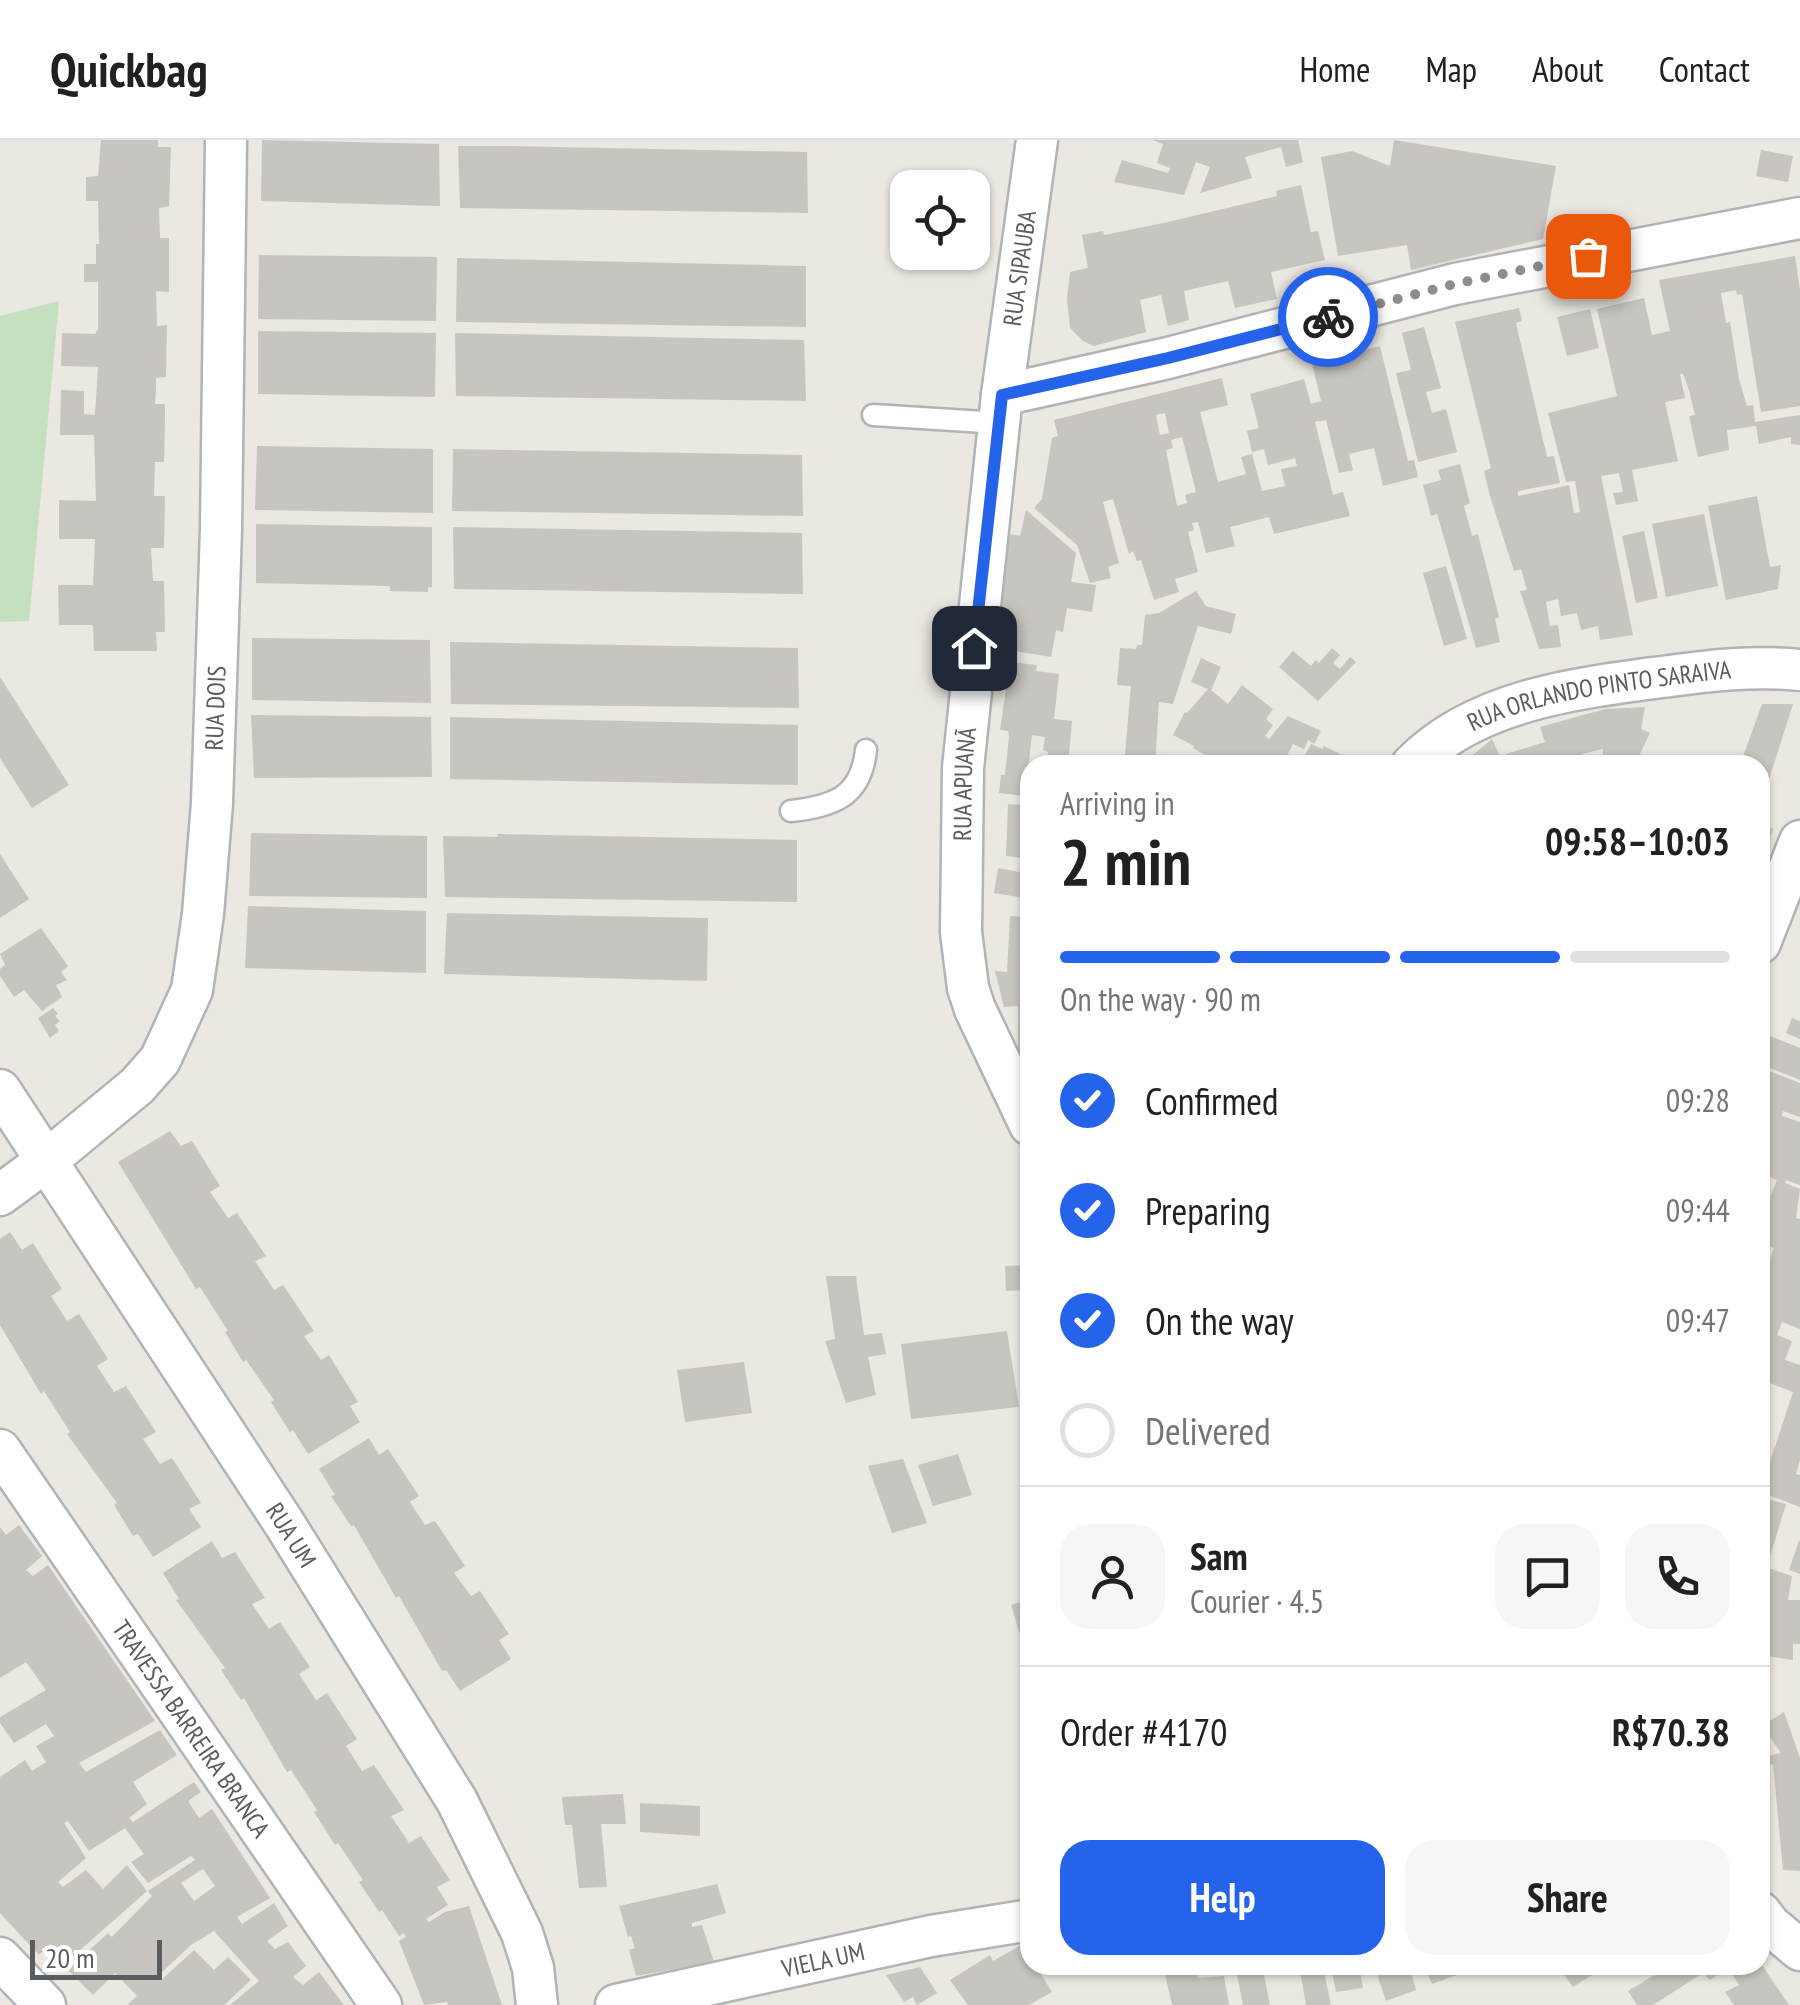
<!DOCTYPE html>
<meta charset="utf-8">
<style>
:root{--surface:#fff;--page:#f6f6f6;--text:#202124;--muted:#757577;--line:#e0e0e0;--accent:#2563eb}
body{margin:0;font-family:"PT Sans Narrow",sans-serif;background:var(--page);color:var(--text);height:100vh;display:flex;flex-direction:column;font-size:38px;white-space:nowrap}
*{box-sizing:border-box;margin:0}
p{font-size:32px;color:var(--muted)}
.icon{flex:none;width:55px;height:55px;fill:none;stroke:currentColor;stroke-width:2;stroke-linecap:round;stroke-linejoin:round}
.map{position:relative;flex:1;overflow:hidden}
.details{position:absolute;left:1020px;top:615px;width:750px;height:1220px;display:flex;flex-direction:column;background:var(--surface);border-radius:30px;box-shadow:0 2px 8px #0004}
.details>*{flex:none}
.buttons{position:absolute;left:890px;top:30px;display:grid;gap:20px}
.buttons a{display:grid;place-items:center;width:100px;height:100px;border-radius:20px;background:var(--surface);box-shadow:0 2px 8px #0004;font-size:50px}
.scale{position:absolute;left:30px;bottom:25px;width:132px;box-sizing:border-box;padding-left:10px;border:5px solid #595d60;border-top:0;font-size:28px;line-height:35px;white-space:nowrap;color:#595d60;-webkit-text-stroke:8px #fff;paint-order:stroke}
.pin{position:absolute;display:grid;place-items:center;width:85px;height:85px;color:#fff;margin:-42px;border-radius:20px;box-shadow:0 5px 15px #0006}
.courier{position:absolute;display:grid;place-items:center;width:100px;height:100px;margin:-50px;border:8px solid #2563eb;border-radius:50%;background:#fff;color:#222;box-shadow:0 2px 12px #0007}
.summary em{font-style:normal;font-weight:700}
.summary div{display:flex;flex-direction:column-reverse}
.summary{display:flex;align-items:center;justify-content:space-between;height:170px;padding:0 40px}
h1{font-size:65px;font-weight:700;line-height:75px}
.bar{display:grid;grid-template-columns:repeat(4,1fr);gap:15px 10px;align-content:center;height:120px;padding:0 40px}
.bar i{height:12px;border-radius:8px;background:var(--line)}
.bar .active{background:var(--accent)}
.bar p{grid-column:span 4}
.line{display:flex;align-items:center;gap:25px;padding:0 40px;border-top:2px solid var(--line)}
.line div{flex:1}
.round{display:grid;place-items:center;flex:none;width:105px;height:105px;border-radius:30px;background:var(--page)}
ol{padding:0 40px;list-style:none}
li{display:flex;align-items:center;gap:30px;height:110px}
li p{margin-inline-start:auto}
li .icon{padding:10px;border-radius:50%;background:var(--accent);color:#fff;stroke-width:4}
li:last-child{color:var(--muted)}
li i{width:55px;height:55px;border:5px solid var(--line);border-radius:50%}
.button{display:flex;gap:20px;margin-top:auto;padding:20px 40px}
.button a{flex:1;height:115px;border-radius:30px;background:var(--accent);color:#fff;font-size:40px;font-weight:700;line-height:115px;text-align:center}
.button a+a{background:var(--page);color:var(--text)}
header{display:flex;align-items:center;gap:60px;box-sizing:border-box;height:140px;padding:0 50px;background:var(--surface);border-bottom:2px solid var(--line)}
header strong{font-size:48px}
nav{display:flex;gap:55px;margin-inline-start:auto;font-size:35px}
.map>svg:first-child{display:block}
.green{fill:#c4e0bf}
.building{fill:#c8c4bf;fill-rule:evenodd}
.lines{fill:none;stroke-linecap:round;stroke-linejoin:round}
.service-casing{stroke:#b1b4b7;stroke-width:25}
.minor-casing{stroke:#b1b4b7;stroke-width:45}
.service{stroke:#fff;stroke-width:20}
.minor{stroke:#fff;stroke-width:40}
.done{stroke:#8c8d8d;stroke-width:10;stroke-dasharray:0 18}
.route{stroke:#2563eb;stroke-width:12}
.labels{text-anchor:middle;stroke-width:9;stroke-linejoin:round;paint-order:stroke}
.street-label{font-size:25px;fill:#595d60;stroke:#fff}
</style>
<header>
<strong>Quickbag</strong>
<nav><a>Home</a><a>Map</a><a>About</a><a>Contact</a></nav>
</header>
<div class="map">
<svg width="1800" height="1865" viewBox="0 0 1800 1865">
<rect width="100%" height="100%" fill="#ebe7e1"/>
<!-- green -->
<polygon class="green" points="59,161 29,481 0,482 0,176"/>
<!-- building -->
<g class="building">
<polygon points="101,0 158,0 158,7 171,7 169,66 159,68 160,98 169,98 169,152 156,151 157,186 167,185 166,237 156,238 156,249 155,264 165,264 165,279 164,322 155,322 154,356 165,356 164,408 151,408 153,441 164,441 165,492 156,492 157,511 94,511 93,485 59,485 58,445 93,445 95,399 59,399 59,360 96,361 94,295 60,295 61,250 84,251 84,274 95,275 98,227 61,226 62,193 95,194 98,189 98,142 84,142 84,124 96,124 96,104 99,104 98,61 86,61 86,37 98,36"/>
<polygon points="262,0 439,4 440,66 261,61"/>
<polygon points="1153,0 1298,0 1303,22 1286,27 1281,7 1245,17 1252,38 1200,53 1210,27 1196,22 1184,55 1114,42 1122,20 1168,33 1170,28 1157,23 1163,4"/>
<polygon points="1394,0 1556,26 1543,99 1411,130 1407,105 1338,116 1321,17 1352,11 1390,26"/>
<polygon points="508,6 807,12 808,73 460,68 458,6"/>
<polygon points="1761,10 1793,16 1788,42 1756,36"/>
<polygon points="1301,45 1311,92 1318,91 1325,120 1271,132 1277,159 1235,168 1228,141 1184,151 1189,180 1168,186 1161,155 1140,160 1146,192 1094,206 1083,201 1070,188 1067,159 1070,132 1088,128 1082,95 1103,91 1104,95 1168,82 1277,56 1276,51"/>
<polygon points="259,115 437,117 436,181 258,179"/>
<polygon points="1795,116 1800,150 1800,266 1761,272 1742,154 1737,155 1736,150 1721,153 1726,183 1730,182 1739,239 1747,266 1753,265 1755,282 1800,275 1800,305 1791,304 1791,297 1759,304 1756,286 1727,290 1729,310 1698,317 1689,276 1695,275 1689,250 1683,234 1680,234 1685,258 1665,262 1678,321 1632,330 1638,361 1616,365 1613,353 1623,352 1619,333 1601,336 1633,495 1600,500 1598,486 1581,490 1577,473 1561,476 1558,459 1546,462 1550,486 1558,485 1561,507 1539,509 1520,451 1527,450 1521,429 1514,431 1490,356 1484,331 1491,328 1455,182 1519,168 1522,181 1516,183 1547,317 1554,316 1560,343 1518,351 1518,356 1569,345 1574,373 1580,372 1575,341 1566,342 1548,273 1617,256 1597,169 1644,158 1652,195 1670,191 1659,140"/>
<polygon points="457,118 806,126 806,187 456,182"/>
<polygon points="1590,169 1599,208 1567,216 1557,177"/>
<polygon points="1424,187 1441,248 1426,252 1432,273 1446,269 1457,312 1418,322 1396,233 1411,230 1402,193"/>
<polygon points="258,191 436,193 435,257 258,254"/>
<polygon points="455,193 804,200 806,261 456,256"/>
<path d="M 1349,206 L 1351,214 L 1380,206 L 1408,321 L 1414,320 L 1418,337 L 1383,346 L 1374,308 L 1349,314 L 1353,330 L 1339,333 L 1326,280 L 1315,282 L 1333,355 L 1343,352 L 1350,376 L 1274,394 L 1269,377 L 1230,387 L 1235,406 L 1206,413 L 1198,382 L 1192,383 L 1194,390 L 1188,392 L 1198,432 L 1175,439 L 1179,452 L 1154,460 L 1141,420 L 1137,421 L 1133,411 L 1129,414 L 1113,359 L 1103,362 L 1119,423 L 1108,427 L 1111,438 L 1090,443 L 1077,405 L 1034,368 L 1042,359 L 1052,298 L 1058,296 L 1054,280 L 1222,238 L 1228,265 L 1200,272 L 1218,342 L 1246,334 L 1241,317 L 1252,314 L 1262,351 L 1285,346 L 1281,329 L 1297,326 L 1295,318 L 1268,325 L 1264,309 L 1252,312 L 1247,291 L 1259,288 L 1250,254 L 1304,239 L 1311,264 L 1321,261 L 1310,216 ZM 1165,273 L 1169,293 L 1160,295 L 1156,275 ZM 1182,297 L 1196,352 L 1185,355 L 1187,363 L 1177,366 L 1166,310 L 1173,308 L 1171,300 Z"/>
<polygon points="257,306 433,309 433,373 255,370"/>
<polygon points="453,309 802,315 803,376 452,371"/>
<polygon points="1460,324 1470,363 1464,366 1472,396 1478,394 1499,477 1495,479 1500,502 1476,508 1437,374 1431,376 1423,345 1441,340 1438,330"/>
<polygon points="1757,356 1770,427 1781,425 1778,449 1726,460 1708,366"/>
<polygon points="1026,370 1076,413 1071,442 1096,445 1092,472 1067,468 1063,492 1056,490 1051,517 1008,510 1012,482 999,480 1010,394 1020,396"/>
<polygon points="1704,374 1718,446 1666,457 1652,384"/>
<polygon points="256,384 432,387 432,447 428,447 428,452 390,451 390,446 256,443"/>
<polygon points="453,387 802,393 803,454 454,449"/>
<polygon points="1644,391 1658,458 1636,463 1622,396"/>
<polygon points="1446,426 1467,499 1444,506 1423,433"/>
<polygon points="1196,451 1206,466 1236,474 1231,494 1198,486 1173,564 1159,562 1155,625 1124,625 1131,546 1117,545 1120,508 1136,509 1137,505 1142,505 1145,475 1159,473"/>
<polygon points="252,498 430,500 431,563 252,560"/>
<polygon points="450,502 798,508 799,568 451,564"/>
<polygon points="1332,508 1340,515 1333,523 1340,529 1350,517 1356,522 1318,561 1279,527 1293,511 1311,526 1316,520 1319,523"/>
<polygon points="1201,518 1221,527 1211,550 1228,564 1242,545 1273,569 1266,579 1273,585 1265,596 1269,599 1288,576 1321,591 1314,604 1308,600 1304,609 1293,604 1282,625 1217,625 1211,622 1212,619 1193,608 1194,606 1173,595 1185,572 1187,573 1208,549 1191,542"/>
<polygon points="1010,522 1037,525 1036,531 1059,534 1054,579 1072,581 1068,625 1047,625 1048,612 1043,610 1045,597 1032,595 1025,656 999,653 1001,635 1005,635 1009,597 1008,591 1000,590"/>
<polygon points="0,537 69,645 32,668 0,618"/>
<polygon points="1762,564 1793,564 1760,668 1760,625 1740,625"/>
<polygon points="1645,567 1641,589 1650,593 1639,616 1647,615 1643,625 1602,625 1603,609 1582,614 1585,625 1510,625 1506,614 1545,602 1540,587 1605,569"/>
<polygon points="251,575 431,577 432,637 254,638"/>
<polygon points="450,577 798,585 798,645 450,639"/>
<polygon points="1492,599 1504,625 1461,625"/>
<polygon points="1311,604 1322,609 1324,606 1350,619 1347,625 1300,625"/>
<polygon points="1162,614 1182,621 1190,625 1159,625"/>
<polygon points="1008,664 1030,665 1030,719 1006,716"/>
<polygon points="1760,684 1773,689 1760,723"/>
<polygon points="251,693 427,696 427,758 249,756"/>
<polygon points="497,694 797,700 797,762 445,757 443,696 498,697"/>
<polygon points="0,714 29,759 0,778"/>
<polygon points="998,728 1030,734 1030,759 994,753"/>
<polygon points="248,766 426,771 426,833 245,828"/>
<polygon points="447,773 708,778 707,841 444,834"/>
<polygon points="1010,776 1030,777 1030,928 1018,929 1018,866 1004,867 995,831 1007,832"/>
<polygon points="41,788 68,826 61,832 67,840 56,845 62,857 42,871 24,850 14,857 0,836 0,829 5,825 0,814"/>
<polygon points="53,868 58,874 55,876 60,881 55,885 59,891 50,898 38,878"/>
<polygon points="1792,878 1800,881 1800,899 1786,893"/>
<polygon points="1760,892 1800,908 1800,940 1770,928 1769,931 1800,943 1800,977 1783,971 1782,976 1800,982 1800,1045 1786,1040 1785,1043 1800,1049 1796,1078 1800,1079 1800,1189 1782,1182 1777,1195 1792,1201 1785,1220 1800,1225 1800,1320 1796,1334 1800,1335 1800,1367 1760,1352 1793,1252 1760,1239 1760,1147 1774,1108 1760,1103 1760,1065 1766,1067 1777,1040 1760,1033 1760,947 1767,931 1760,928"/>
<polygon points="170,991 181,1006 192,1001 220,1046 210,1052 228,1078 237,1073 266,1116 255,1121 274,1150 283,1145 314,1191 304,1196 321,1220 329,1215 358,1262 350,1266 360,1282 308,1314 293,1290 290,1292 271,1262 274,1260 246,1220 243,1222 225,1192 228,1191 200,1147 196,1149 118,1022"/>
<polygon points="10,1092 22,1110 33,1103 62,1149 51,1156 67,1181 79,1174 108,1219 97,1226 114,1252 126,1246 156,1292 143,1299 160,1324 172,1318 201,1363 189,1369 201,1387 153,1417 138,1394 133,1396 114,1365 117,1363 67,1294 70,1292 44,1251 41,1254 0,1185 0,1099"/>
<polygon points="1030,1125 1030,1150 1006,1151 1005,1126"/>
<polygon points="826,1136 856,1136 864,1195 882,1193 886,1214 868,1217 876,1255 846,1263 825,1201 835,1199"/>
<polygon points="1007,1191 1019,1267 911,1279 901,1204"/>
<polygon points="744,1222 752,1273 685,1282 677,1230"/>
<polygon points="369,1298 379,1315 388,1309 419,1356 410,1362 425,1385 435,1381 465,1426 454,1433 471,1456 480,1451 509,1494 499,1500 511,1519 460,1551 446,1530 442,1531 399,1456 396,1458 354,1385 351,1386 331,1356 335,1355 319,1329"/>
<polygon points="958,1314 972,1355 933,1366 918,1325"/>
<polygon points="903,1319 927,1383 892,1393 868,1326"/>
<polygon points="1760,1357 1786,1364 1769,1420 1760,1418"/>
<path d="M 19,1385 L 42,1416 L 26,1430 L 33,1436 L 48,1425 L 155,1581 L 79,1623 L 86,1632 L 160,1590 L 177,1615 L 133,1642 L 147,1664 L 129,1678 L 133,1682 L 194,1642 L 201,1652 L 188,1661 L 199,1678 L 212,1669 L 270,1758 L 237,1777 L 242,1784 L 274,1763 L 288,1786 L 267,1801 L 275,1809 L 288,1802 L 306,1826 L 293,1837 L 303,1845 L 319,1832 L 344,1865 L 230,1865 L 259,1841 L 214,1791 L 191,1805 L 157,1837 L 160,1841 L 194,1810 L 214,1830 L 228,1817 L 251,1840 L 224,1865 L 127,1865 L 137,1856 L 115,1833 L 93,1855 L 68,1830 L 108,1793 L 112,1797 L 152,1756 L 148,1751 L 195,1720 L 191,1716 L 148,1743 L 131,1722 L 144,1714 L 125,1688 L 89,1711 L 68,1681 L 64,1683 L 86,1718 L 58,1742 L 63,1747 L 86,1730 L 103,1749 L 127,1725 L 147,1751 L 62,1826 L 44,1810 L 39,1815 L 0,1773 L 0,1637 L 25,1620 L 32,1631 L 46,1622 L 36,1606 L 54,1596 L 46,1584 L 14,1603 L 0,1583 L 0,1577 L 46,1550 L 26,1522 L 0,1538 L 0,1387 L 6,1395 ZM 203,1729 L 215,1746 L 194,1761 L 181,1743 Z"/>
<polygon points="212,1401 222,1418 235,1412 265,1458 252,1464 269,1489 280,1482 310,1527 299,1534 316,1560 327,1553 357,1599 346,1606 362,1631 374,1625 404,1670 391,1676 409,1703 421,1696 450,1740 437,1747 448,1765 426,1779 429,1782 445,1772 469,1766 502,1865 448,1865 447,1862 424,1865 399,1801 406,1797 404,1793 399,1796 382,1770 379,1772 359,1742 363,1740 338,1703 335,1705 314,1672 317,1670 291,1630 287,1632 244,1558 241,1560 221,1530 225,1528 176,1460 179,1459 163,1433"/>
<polygon points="1799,1401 1800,1401 1800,1434 1789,1430"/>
<polygon points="1760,1425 1792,1436 1788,1460 1800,1460 1800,1504 1793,1504 1793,1520 1767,1516 1760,1521"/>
<polygon points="1030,1459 1030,1524 1029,1524 1011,1465"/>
<polygon points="1784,1572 1800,1618 1800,1731 1783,1730 1773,1624 1764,1626 1760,1618 1781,1613 1762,1586"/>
<polygon points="623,1654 626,1684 601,1684 607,1747 579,1748 572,1685 565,1685 562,1657"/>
<polygon points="640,1663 700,1666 700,1696 640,1692"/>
<polygon points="717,1744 726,1773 692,1783 692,1787 702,1785 714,1822 636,1836 629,1810 635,1808 631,1796 628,1797 619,1766"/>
<polygon points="1023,1804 1030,1816 1030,1825 1035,1825 1052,1852 1029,1865 968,1865 950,1840 990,1815 993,1821"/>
<polygon points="1163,1825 1218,1825 1196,1831 1198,1838 1224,1836 1229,1865 1172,1865"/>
<polygon points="1235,1825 1262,1825 1270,1865 1243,1865"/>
<polygon points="1299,1825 1359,1825 1363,1848 1336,1852 1332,1831 1324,1831 1331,1865 1306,1865"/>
<polygon points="1374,1825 1409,1825 1416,1850 1386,1861"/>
<polygon points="1424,1825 1452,1825 1457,1835 1432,1844"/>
<polygon points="1557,1825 1608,1825 1573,1847"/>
<polygon points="1671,1825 1728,1825 1730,1827 1710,1840 1703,1833 1653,1865 1637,1865 1628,1851"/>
<polygon points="1744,1825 1762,1825 1789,1865 1734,1865 1725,1852 1739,1845 1731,1832"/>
<polygon points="920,1827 937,1853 917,1865 913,1857 904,1862 886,1835"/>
</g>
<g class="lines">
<!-- service casing -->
<g class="service-casing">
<g id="service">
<polyline points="873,275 1000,283"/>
<path d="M 791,671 C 834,666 861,657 866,610"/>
</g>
</g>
<!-- minor casing -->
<g class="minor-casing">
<g id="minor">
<path id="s1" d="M 1002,255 L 1037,0"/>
<path id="s2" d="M 1412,625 C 1475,560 1577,548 1662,537 C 1708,531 1753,525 1800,530"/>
<polyline points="1760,803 1800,701"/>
<path id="s3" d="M 0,950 L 284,1383 L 457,1661 L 522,1793 L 533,1828 L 537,1865"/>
<path id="s4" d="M 1030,985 L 975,869 L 968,848 L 961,792 L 963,628 L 1002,255 L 1168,218 L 1455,144 L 1800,78"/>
<path id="s5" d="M 0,1055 L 46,1021 L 137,946 L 160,920 L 192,850 L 203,774 L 212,663 L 221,389 L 226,0"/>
<path id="s6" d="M 0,1310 L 381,1865"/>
<polyline points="1760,1772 1770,1785 1800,1810"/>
<polyline points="0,1818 45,1865"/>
<path id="s7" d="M 616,1865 L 931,1796 L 1030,1780"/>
</g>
</g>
<!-- service -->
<use href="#service" class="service"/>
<!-- minor -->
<use href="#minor" class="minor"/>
</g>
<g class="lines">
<!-- done -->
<polyline class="done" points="1328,177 1455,144 1588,116"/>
<!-- route -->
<polyline class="route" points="974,508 1002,255 1168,218 1328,177"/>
</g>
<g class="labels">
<!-- street labels -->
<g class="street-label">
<text dy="9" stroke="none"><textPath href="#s1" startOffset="128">RUA SIPAUBA</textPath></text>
<text dy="9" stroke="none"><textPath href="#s2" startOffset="205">RUA ORLANDO PINTO SARAIVA</textPath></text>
<text dy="9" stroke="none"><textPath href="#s5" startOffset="570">RUA DOIS</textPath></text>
<text dy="9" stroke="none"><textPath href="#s4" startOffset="355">RUA APUANÃ</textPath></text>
<text dy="9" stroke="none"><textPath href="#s3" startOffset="532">RUA UM</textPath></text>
<text dy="9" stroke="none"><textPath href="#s6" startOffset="338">TRAVESSA BARREIRA BRANCA</textPath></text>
<text dy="9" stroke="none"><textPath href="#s7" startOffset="212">VIELA UM</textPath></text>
</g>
</g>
</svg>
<div class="buttons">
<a><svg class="icon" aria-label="locate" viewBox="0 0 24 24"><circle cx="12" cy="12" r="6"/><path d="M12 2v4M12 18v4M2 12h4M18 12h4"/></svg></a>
</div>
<div class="scale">20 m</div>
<div class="pin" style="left:1588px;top:116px;background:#ea580c"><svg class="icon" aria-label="bag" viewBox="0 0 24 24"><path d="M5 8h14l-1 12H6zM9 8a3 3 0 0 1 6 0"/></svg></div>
<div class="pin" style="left:974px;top:508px;background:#1f2937"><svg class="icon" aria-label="home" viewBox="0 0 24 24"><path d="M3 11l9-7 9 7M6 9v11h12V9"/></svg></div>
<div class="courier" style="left:1328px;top:177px"><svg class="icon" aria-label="bike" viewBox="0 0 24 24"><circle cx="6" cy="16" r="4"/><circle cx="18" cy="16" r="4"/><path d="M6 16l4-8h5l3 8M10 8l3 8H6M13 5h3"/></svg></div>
<section class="details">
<div class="summary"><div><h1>2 min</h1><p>Arriving in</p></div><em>09:58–10:03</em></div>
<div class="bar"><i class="active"></i><i class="active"></i><i class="active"></i><i></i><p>On the way · 90 m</p></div>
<ol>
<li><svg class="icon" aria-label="check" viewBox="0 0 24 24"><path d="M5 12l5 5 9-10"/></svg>Confirmed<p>09:28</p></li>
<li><svg class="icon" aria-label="check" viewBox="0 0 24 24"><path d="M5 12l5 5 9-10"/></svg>Preparing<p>09:44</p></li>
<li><svg class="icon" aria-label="check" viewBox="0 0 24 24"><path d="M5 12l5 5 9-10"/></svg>On the way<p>09:47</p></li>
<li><i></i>Delivered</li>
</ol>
<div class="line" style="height:180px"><a class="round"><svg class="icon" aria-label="person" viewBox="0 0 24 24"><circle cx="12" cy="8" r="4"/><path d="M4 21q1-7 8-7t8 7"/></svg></a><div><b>Sam</b><p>Courier · 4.5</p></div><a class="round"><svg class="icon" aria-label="chat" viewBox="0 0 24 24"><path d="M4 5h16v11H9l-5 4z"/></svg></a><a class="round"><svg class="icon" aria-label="phone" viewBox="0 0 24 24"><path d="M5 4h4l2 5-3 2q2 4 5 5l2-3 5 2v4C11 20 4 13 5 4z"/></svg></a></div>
<div class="line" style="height:130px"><div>Order #4170</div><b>R$70.38</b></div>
<div class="button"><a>Help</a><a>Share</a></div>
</section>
</div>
